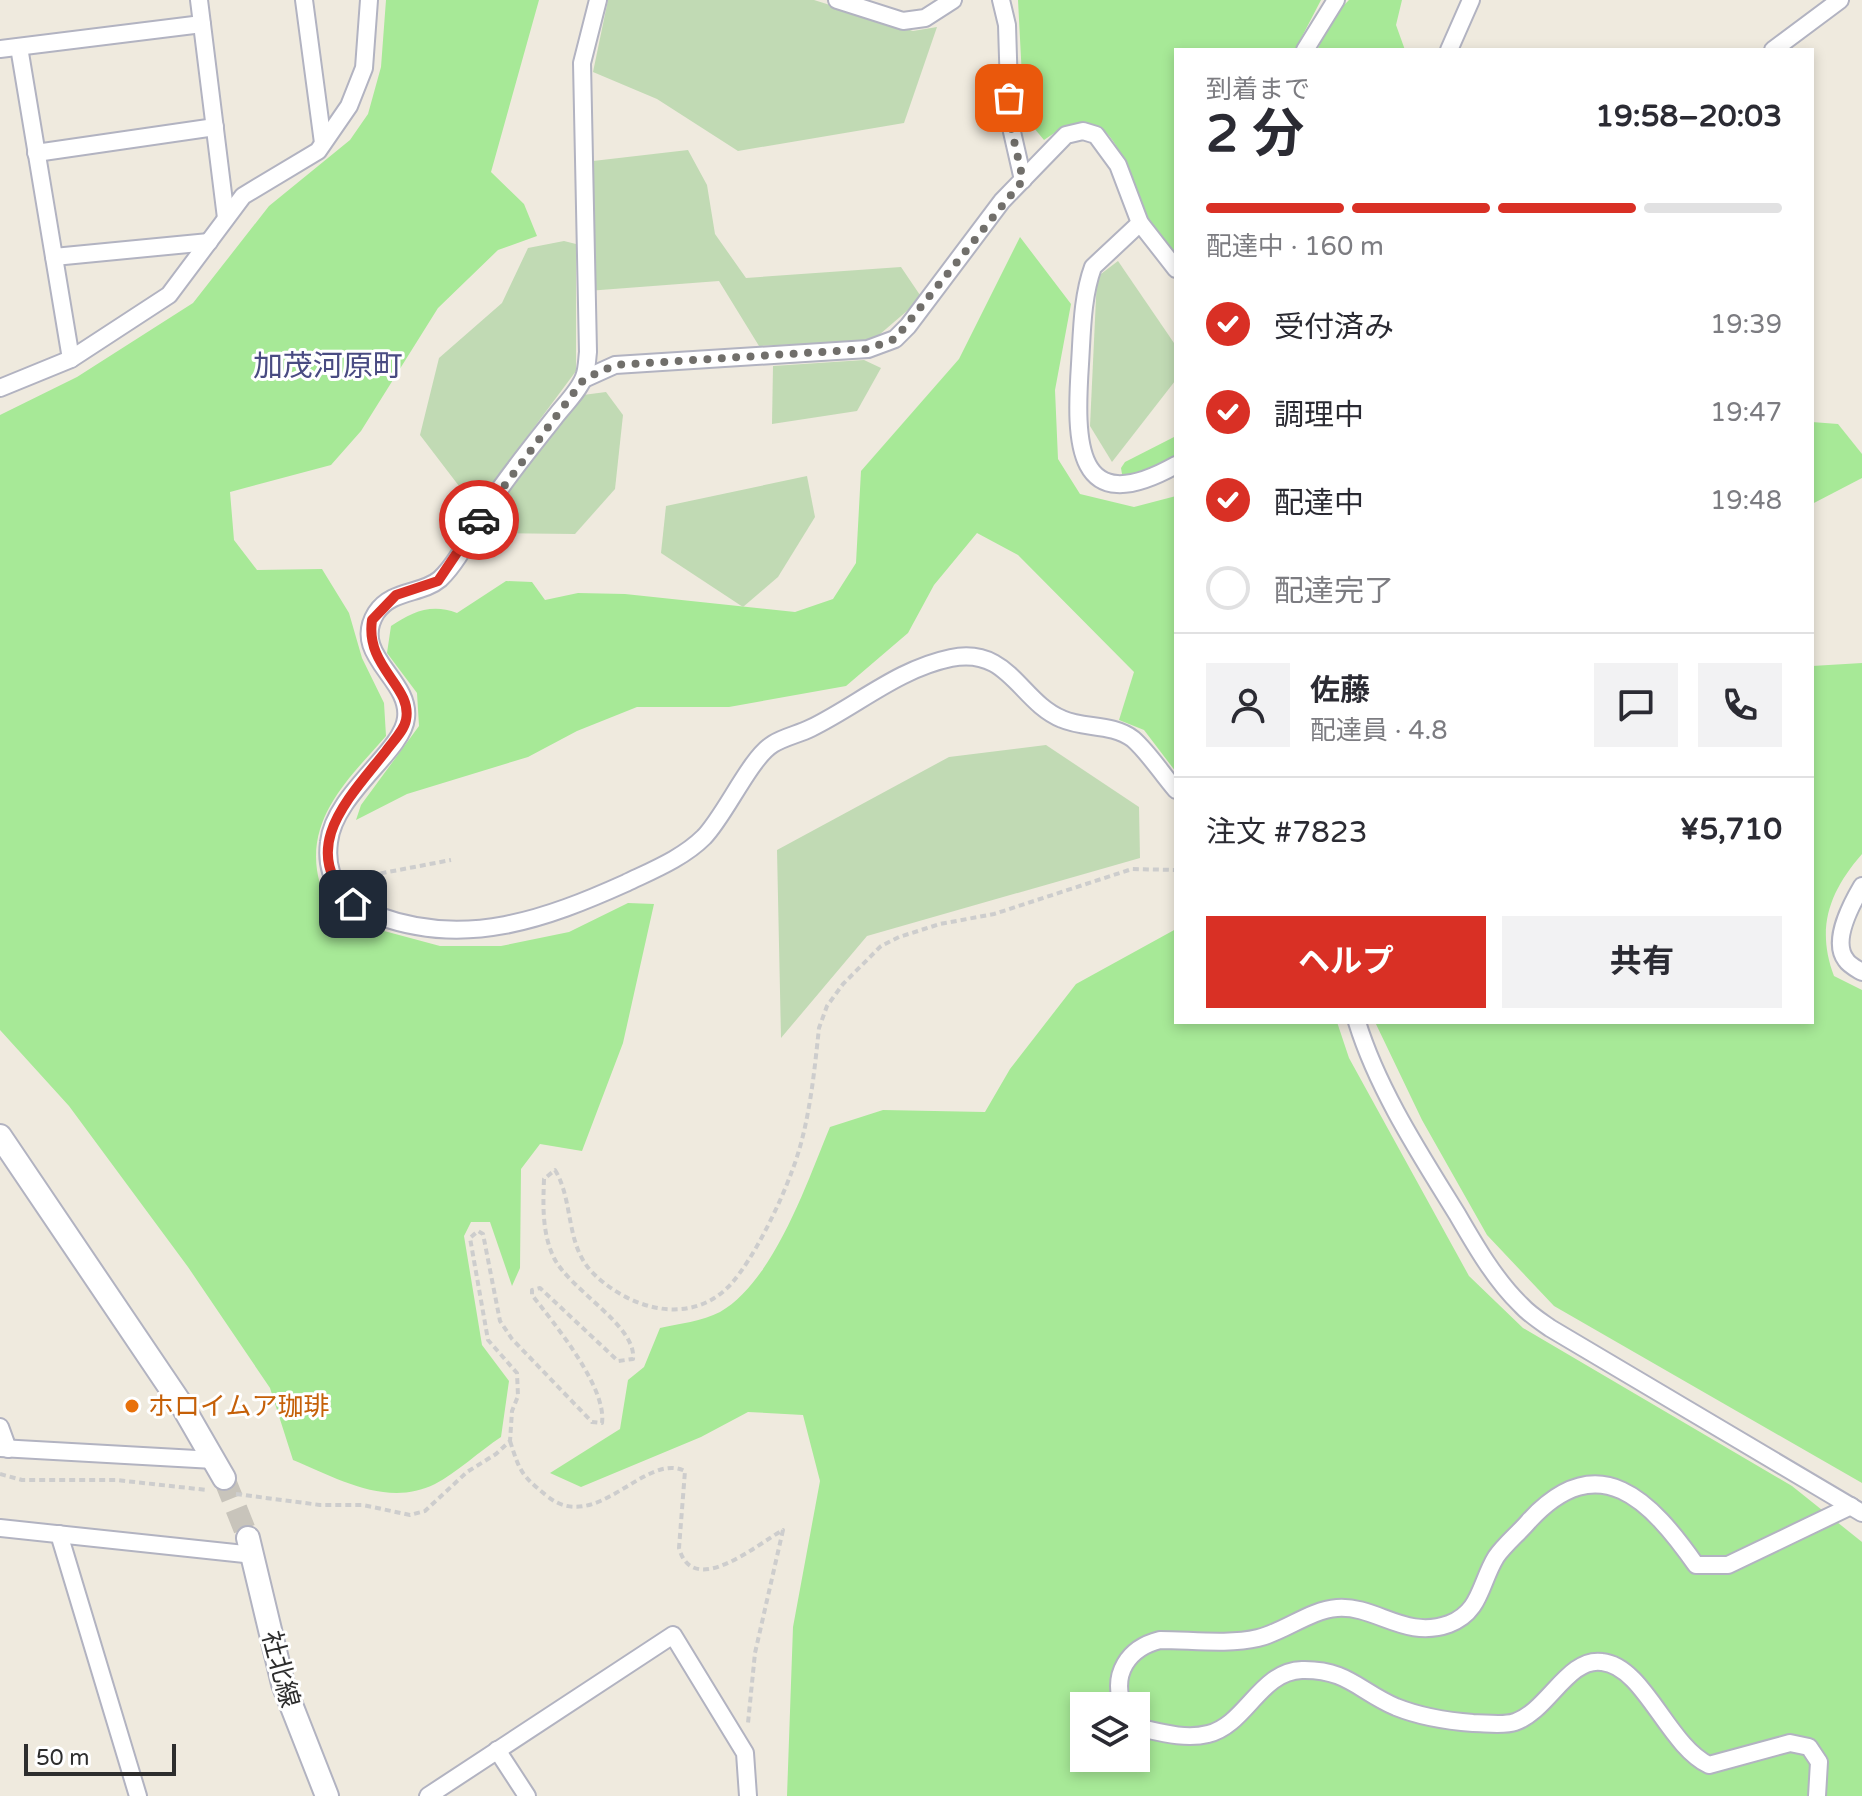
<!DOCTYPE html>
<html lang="ja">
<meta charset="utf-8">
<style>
:root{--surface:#fff;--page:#f2f2f3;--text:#2b2b33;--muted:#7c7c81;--line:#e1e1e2;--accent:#d93025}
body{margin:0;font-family:"Varela Round","Noto Sans JP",sans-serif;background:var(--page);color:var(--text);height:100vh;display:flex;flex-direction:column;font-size:30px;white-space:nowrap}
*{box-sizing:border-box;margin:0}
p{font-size:26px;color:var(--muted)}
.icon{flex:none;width:44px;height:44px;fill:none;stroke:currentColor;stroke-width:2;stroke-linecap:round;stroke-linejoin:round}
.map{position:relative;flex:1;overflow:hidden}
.drawer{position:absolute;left:1174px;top:48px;width:640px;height:976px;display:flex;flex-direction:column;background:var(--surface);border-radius:0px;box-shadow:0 4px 12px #0003}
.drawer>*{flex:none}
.controls{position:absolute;left:1070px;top:1692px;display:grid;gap:16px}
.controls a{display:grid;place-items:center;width:80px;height:80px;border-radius:0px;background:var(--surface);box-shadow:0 4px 12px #0003;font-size:40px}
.scale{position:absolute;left:24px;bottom:20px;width:152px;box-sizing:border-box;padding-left:8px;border:4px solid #2d2d2d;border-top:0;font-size:22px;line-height:28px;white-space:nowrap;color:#2d2d2d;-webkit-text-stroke:6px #fff;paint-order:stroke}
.pin{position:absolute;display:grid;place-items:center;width:68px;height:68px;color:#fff;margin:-34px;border-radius:16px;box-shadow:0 4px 12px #0006}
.courier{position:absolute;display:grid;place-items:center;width:80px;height:80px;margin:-40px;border:6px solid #d93025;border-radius:50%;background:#fff;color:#222;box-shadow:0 2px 10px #0007}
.head em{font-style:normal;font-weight:700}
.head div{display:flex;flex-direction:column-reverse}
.head{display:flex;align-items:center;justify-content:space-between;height:136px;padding:0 32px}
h1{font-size:52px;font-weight:700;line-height:60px}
.bar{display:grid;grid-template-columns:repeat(4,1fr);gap:12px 8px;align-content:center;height:96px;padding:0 32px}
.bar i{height:10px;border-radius:6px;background:var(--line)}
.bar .active{background:var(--accent)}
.bar p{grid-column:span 4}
.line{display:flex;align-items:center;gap:20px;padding:0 32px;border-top:2px solid var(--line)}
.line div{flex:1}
.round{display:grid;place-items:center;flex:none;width:84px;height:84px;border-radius:0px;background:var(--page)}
ol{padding:0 32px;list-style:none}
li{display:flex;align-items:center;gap:24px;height:88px}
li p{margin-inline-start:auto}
li .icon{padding:8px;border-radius:50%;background:var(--accent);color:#fff;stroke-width:4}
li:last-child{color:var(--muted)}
li i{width:44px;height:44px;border:4px solid var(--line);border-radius:50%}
.button{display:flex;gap:16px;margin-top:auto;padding:16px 32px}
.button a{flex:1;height:92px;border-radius:0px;background:var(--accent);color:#fff;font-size:32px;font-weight:700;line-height:92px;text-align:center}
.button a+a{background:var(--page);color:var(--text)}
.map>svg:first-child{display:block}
.green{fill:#a7e997;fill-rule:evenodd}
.cemetery{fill:#c1dab4}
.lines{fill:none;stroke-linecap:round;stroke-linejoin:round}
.secondary-tunnel{stroke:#c8c4bb;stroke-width:22;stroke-dasharray:22 11;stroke-linecap:butt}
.street-casing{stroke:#b2b3c1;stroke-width:20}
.secondary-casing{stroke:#b2b3c1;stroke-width:26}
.path{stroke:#cdcdcd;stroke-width:4;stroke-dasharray:6 4;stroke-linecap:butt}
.street{stroke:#fff;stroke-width:16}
.secondary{stroke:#fff;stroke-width:22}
.done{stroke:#716f6b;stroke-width:8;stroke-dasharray:0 14.4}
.route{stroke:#d93025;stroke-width:10}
.food-dot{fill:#e8710a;stroke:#fff;stroke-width:3}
.labels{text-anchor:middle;stroke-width:6;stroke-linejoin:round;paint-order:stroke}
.food-label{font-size:26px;fill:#c56008;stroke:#fff;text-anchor:start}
.street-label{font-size:26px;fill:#2d2d2d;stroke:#fff}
.quarter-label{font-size:30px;fill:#494b82;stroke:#fff}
</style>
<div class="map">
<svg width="1862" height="1796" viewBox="0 0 1862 1796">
<rect width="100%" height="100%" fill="#efeade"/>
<!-- green -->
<g class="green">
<path d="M 386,0 L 539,0 L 491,172 L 524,204 L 537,236 L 498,250 L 438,308 L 361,431 L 331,465 L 230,492 L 234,540 L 257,570 L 322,569 L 349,613 L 362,658 L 384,703 L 386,736 C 352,775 309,814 317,870 C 319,885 327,903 332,917 L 440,946 L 501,946 L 569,932 L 628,903 L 654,904 L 623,1043 L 582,1151 L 540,1144 L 521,1169 L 520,1268 L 512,1286 L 490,1222 L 471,1222 L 464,1236 L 482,1345 L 509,1381 L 501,1437 C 480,1451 456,1473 435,1484 C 387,1508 337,1478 293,1460 L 270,1388 L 188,1267 L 69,1106 L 0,1030 L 0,415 L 77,377 L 193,303 L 269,206 L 350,140 L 368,114 L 381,67 Z"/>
<path d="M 1018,0 L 1321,0 L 1295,50 L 1176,50 L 1176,260 C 1167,247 1155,234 1147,220 C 1123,173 1117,86 1044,140 L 1024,116 Z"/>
<polygon points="1349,0 1402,0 1396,25 1405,50 1317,50 1336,13"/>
<path d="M 1020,237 L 1071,304 L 1055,390 L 1058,459 L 1080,494 L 1134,507 L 1176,496 L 1176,772 L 1144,730 L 1119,720 L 1134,672 L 1018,555 L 977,533 L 934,585 L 908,633 L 846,686 L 729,707 L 637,707 L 577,731 L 528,757 L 407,794 L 356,820 L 361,805 L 419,726 L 417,693 L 387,653 L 391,626 C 412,612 431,603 457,613 L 506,581 L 532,582 L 545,600 L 578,593 L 625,594 L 795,612 L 833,599 L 856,563 L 861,471 L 959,359 Z"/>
<polygon points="1812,422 1838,424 1862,454 1862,478 1812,504"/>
<polygon points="1176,436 1176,459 1123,480 1121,468 1125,462"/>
<path d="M 1862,663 L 1862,854 C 1829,892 1816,928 1834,976 L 1862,990 L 1862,1483 L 1554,1306 L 1487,1235 L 1422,1120 L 1375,1022 L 1812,1022 L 1812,666 Z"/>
<path d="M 1176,929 L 1176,1022 L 1337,1022 L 1349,1058 L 1469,1276 L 1523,1328 L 1792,1486 L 1862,1542 L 1862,1796 L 787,1796 L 793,1627 L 820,1481 L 803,1415 L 748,1412 L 701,1437 L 581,1487 L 550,1473 L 620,1429 L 628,1380 L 644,1367 L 660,1328 C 678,1324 703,1321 720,1312 C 774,1281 807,1182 830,1127 L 883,1110 L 985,1112 L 1010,1069 L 1076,984 ZM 1084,1706 L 1136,1706 L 1136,1758 L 1084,1758 Z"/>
</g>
<!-- cemetery -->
<g class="cemetery">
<polygon points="608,0 814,0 913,31 937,27 904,123 738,151 657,99 593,72"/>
<polygon points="688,150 707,185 715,234 746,278 901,267 922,298 872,341 759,346 719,281 587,291 593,161"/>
<polygon points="564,241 576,244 576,371 475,507 420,435 439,358 502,303 528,248"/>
<polygon points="1118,261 1174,343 1175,381 1112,462 1090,426 1097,277"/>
<polygon points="864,360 881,368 857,411 772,424 773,366"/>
<polygon points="606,392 623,415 615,489 575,534 471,533 583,395"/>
<polygon points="807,476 815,517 778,577 743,607 661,553 666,506"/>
<polygon points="1046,745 1139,807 1140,858 867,936 781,1038 777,850 949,757"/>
</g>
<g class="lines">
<!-- secondary-tunnel -->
<polyline class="secondary-tunnel" points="224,1478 248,1538"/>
<!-- street casing -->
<g class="street-casing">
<g id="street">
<polyline points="199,0 226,218"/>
<polyline points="304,0 323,143"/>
<path d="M 598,0 L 582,63 L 588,352 C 587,360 587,370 584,377 C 579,391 564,405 555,417 C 533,445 510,473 490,503 C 474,526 461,559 440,579 C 421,595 392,589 376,613 C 350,655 411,679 406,718 C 403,751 334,794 329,842 C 324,880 345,904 379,916 C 466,948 546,919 626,883 C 653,870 683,858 704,837 C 726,814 750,758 773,744 C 784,737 799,734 811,728 C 858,705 898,669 951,658 C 1009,646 1020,702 1062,719 C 1084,729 1112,723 1133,739 C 1149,753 1162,774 1176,790"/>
<polyline points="837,0 903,21 925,18 953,0"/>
<polyline points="1001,0 1007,25 1010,123 1023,180"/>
<polyline points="19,47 71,359"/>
<polyline points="0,49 202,24"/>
<polyline points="1305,50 1336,0"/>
<polyline points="1449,50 1471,0"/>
<polyline points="1773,50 1840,0"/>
<polyline points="36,153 215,127"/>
<path d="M 1140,223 L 1093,267 C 1082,297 1082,333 1080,364 C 1075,441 1074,522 1176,465"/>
<polyline points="54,257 209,242"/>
<polyline points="584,379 615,365 868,349 895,339 908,326 1002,201 1066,135 1083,131 1096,135 1118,165 1140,223 1176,269"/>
<polyline points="0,388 71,359 169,295 243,196 318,151 349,106 364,68 369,0"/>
<path d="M 1862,886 C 1852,903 1831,941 1846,960 C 1849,965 1857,969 1862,972"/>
<path d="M 1357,1022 C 1378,1090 1420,1154 1457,1214 C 1475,1245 1495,1280 1521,1305 C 1529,1314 1540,1321 1550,1328 L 1862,1513"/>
<polyline points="0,1427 8,1449"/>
<polyline points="0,1448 214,1460"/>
<polyline points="0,1528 254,1555"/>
<polyline points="59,1534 138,1796"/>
<path d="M 1123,1706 C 1111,1674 1128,1648 1160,1640 C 1191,1640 1228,1645 1258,1638 C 1284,1632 1310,1610 1337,1608 C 1376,1605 1405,1640 1449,1624 C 1481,1612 1480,1583 1496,1557 C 1505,1544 1519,1533 1529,1521 C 1599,1445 1651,1501 1696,1565 L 1728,1565 L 1851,1506"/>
<path d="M 1136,1727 C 1159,1732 1185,1740 1208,1734 C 1246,1725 1260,1671 1302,1670 C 1347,1669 1359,1691 1396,1707 C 1421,1717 1446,1721 1473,1723 C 1485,1723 1504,1726 1515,1722 C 1548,1711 1568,1657 1602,1662 C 1644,1666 1668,1746 1709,1765 L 1790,1743 L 1809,1747 L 1819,1762 L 1817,1796"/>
<polyline points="497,1750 527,1796"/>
<polyline points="428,1796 673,1635 745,1753 748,1796"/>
</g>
</g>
<!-- secondary casing -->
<g class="secondary-casing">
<g id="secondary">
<polyline points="0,1136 183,1407 224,1478"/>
<polyline points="248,1538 283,1684 327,1796"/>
</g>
</g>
<!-- path -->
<g class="path">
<polyline points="351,879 451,860"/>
<path d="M 510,1441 C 520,1472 521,1475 547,1496 C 596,1536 645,1451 685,1471 L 679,1548 C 693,1599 756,1545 783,1530 L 755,1653 L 748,1723"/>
<polyline points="0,1474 22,1480 116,1480 207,1490"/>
<path d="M 236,1494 L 320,1505 L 363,1505 L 410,1515 L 425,1511 L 467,1472 L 496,1454 L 510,1441 L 512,1411 L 518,1396 L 517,1373 L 488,1340 L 470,1238 L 478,1231 L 483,1234 L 500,1321 L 512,1339 L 592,1422 L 602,1423 C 607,1387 553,1322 532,1295 L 532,1290 L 540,1288 L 618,1361 L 633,1359 C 637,1326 570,1290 554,1258 C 542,1233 543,1206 544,1179 L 555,1170 C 574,1201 565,1244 592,1272 C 628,1309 691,1328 731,1284 C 754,1258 780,1204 792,1171 C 809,1127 814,1075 819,1028 L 827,1006 L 843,984 L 881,946 L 899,937 L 940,924 L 994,914 L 1132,869 L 1176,870"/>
</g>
<!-- street -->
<use href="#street" class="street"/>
<!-- secondary -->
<use href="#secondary" class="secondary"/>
</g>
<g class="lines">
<!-- done -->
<polyline class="done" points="479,520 584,379 615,365 868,349 895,339 1023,180 1010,123 1009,98"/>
<!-- route -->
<path class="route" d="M 353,904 C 295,849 350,797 386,751 C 392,742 404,731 406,720 C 413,686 365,668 372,620 L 396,595 L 438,581 L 479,520"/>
</g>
<!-- markers -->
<circle class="food-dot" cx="132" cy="1406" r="8"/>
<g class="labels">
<!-- food labels -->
<g class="food-label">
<text x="148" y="1415">ホロイムア珈琲</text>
</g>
<!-- street labels -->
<g class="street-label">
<text transform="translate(281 1669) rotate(75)" y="9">社北線</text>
</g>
<!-- quarter labels -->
<g class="quarter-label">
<text x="328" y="376">加茂河原町</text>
</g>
</g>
</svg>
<div class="controls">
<a><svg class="icon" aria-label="layers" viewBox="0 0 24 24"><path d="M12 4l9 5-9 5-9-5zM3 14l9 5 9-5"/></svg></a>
</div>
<div class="scale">50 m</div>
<div class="pin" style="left:1009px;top:98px;background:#ea580c"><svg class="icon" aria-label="bag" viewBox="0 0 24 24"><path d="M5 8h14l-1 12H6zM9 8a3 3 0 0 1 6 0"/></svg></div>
<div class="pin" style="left:353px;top:904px;background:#1f2937"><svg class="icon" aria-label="home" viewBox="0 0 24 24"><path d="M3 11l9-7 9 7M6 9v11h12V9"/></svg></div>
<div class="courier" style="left:479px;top:520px"><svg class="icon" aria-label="car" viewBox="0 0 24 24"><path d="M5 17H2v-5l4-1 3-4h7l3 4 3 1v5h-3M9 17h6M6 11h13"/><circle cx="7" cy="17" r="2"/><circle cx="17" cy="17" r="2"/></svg></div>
<section class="drawer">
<div class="head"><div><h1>2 分</h1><p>到着まで</p></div><em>19:58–20:03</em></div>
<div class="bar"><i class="active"></i><i class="active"></i><i class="active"></i><i></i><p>配達中 · 160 m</p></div>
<ol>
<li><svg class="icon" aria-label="check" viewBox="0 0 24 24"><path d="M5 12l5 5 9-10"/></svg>受付済み<p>19:39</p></li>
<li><svg class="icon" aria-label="check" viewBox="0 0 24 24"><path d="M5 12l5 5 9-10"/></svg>調理中<p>19:47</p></li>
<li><svg class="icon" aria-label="check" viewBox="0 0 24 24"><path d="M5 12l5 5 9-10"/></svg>配達中<p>19:48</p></li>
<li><i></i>配達完了</li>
</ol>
<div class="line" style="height:144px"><a class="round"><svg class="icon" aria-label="person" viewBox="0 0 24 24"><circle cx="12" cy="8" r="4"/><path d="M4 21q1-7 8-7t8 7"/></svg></a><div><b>佐藤</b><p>配達員 · 4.8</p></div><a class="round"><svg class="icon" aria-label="chat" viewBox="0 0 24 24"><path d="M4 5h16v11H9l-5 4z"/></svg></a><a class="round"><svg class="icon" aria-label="phone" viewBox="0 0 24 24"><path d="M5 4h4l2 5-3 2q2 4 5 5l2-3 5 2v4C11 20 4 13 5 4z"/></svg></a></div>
<div class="line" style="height:104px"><div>注文 #7823</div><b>¥5,710</b></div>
<div class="button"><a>ヘルプ</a><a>共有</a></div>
</section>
</div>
